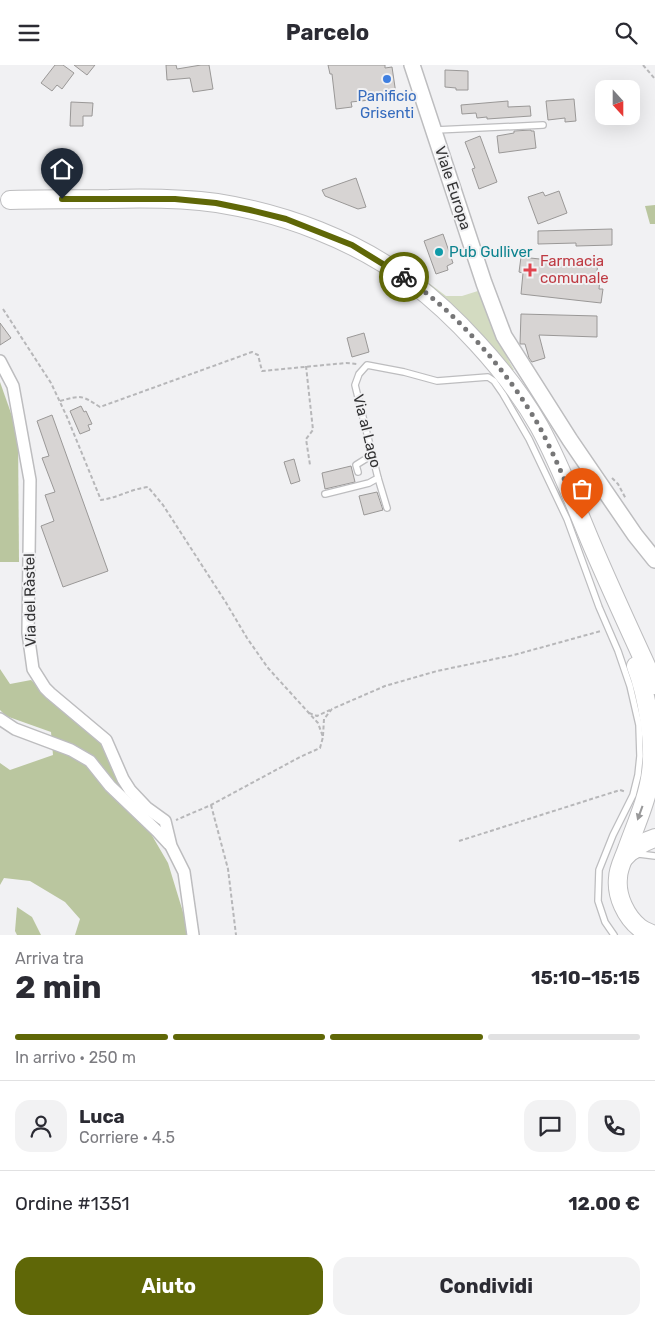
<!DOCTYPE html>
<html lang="it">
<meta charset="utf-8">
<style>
:root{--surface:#fff;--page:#f2f2f3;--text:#2b2b33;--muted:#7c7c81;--line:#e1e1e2;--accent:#5f6707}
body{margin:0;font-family:Rubik,sans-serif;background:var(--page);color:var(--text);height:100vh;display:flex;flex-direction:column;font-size:19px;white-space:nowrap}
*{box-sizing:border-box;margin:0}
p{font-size:16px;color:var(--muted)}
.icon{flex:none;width:28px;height:28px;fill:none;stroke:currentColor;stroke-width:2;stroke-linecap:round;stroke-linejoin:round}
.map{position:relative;height:870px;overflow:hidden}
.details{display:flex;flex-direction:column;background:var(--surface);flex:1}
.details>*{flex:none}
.needle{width:32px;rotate:159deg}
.tools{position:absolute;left:595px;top:15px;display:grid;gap:10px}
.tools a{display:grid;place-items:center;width:45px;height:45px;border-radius:10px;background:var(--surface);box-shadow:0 5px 20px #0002;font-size:25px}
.pin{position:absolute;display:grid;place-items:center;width:42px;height:42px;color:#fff;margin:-51px -21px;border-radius:50% 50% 50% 0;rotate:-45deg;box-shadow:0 0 5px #0007}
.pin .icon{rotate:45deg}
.courier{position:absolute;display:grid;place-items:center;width:50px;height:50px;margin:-25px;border:4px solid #5f6707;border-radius:50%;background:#fff;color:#222;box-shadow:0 1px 6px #0007}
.summary em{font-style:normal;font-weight:700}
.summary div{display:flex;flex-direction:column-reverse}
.summary{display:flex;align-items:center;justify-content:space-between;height:85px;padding:0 15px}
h1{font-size:32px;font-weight:700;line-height:38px}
.bar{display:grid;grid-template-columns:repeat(4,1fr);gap:8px 5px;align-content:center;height:60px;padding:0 15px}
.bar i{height:6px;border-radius:4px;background:var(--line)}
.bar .on{background:var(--accent)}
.bar p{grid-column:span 4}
.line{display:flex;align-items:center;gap:12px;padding:0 15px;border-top:1px solid var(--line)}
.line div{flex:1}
.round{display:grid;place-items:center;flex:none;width:52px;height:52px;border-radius:15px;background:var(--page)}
.button{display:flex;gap:10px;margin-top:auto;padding:10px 15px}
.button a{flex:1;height:58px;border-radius:15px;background:var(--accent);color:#fff;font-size:20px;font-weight:700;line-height:58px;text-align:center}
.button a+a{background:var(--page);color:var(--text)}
header{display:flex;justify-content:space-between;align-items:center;height:65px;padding:0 15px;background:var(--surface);font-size:22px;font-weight:700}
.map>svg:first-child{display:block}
.green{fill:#d3dbc1}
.forest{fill:#bac69f}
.building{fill:#d7d4d3;stroke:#9a9897}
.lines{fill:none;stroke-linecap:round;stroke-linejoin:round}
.service-casing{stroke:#bdbdbf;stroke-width:8}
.minor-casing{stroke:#bdbdbf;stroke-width:14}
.secondary-casing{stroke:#bdbdbf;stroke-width:18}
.trunk-casing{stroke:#bdbdbf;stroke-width:20}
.path{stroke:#b7b7b9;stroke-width:2;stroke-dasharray:4 2.5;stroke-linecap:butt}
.service{stroke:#fff;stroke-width:5.5}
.minor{stroke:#fff;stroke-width:11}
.secondary{stroke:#fff;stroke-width:15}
.trunk{stroke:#fff;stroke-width:18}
.oneway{fill:#99999a}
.done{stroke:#767677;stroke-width:5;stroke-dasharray:0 9}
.route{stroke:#5f6707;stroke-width:6}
.shop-dot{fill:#3f7fe0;stroke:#f1f1f3;stroke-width:2}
.culture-dot{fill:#0f9aa8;stroke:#f1f1f3;stroke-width:2}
.health-dot{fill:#e0444e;stroke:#f1f1f3;stroke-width:2}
.labels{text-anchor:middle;stroke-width:4;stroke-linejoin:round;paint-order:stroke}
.shop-label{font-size:15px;fill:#366cbe;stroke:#f1f1f3}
.street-label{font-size:15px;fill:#333334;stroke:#f1f1f3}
.culture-label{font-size:15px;fill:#0d838f;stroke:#f1f1f3;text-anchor:start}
.health-label{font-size:15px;fill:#be3a42;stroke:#f1f1f3;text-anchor:start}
</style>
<header><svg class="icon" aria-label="menu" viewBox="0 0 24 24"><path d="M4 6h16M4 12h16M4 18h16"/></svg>Parcelo<svg class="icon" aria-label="search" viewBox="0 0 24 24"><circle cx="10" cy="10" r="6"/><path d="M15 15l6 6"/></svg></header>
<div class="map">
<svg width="655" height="870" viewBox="0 0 655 870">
<rect width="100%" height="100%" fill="#f1f1f3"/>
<!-- green -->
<path class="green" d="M 399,189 L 400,196 L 446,231 L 462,231 L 481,225 C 490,253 499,279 514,305 L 512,305 L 487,275 L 450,239 L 390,194 Z"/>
<!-- forest -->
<g class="forest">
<polygon points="655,140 655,159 650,159 645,141"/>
<polygon points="0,317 18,368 19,497 0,497"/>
<polygon points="0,604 10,619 31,615 107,681 122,719 168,798 190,870 75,870 80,854 65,837 30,816 4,813 0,820 0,698 10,705 53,690 51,667 6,651 0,645"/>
<polygon points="17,842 32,852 41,870 17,870 15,866"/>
</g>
<!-- building -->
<g class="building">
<polygon points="55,0 63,0 74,8 62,24 57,20 52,26 41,18"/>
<polygon points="74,0 95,0 87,10"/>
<polygon points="166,0 176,0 177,4 201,0 209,0 213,24 193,27 190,13 167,15"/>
<polygon points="328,0 385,0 385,3 392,2 396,29 370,32 370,35 351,37 352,42 336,44 332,9 330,9"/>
<polygon points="445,5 468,6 468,25 456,25 456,23 445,22"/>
<polygon points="574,34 576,56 565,57 565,53 548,55 546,36"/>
<polygon points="508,36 508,42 530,41 531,51 487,54 487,52 477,53 476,48 462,49 461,40"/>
<polygon points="71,37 93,38 92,51 83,51 83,61 70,61"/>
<polygon points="531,65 531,66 534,66 536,83 499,88 497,71 514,68 514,66"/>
<polygon points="480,71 497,117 479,124 472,104 475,103 465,77"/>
<polygon points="356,113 366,142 358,144 325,131 322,125"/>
<polygon points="559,126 567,148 538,159 528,132 543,127 545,131"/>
<polygon points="612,164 612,180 576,181 576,178 538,179 538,166"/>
<polygon points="443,169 453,198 447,201 448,205 436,209 424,176"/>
<polygon points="521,192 549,195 549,193 598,198 596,213 600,213 599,224 603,224 601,238 521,229 523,208 519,207"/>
<polygon points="521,249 597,251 597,272 539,270 545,293 532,297 529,293 525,279 520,279"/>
<polygon points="0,258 11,273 0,280"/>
<polygon points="364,268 369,287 352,292 347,273"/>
<polygon points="81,341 84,347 86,346 92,359 88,360 90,365 80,369 70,346"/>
<polygon points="52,350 108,506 63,522 41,461 54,456 45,430 55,427 42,393 49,391 37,356"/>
<polygon points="294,394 300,416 291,419 284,397"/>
<polygon points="351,401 355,417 325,424 322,408"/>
<polygon points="377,427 383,445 364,450 359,431"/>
</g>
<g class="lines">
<!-- service casing -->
<g class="service-casing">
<g id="service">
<polyline points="436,65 543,60"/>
<polyline points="358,407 356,400 372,390"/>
<polyline points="378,413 387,443"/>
<polyline points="325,429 369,418 378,413 355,320 359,309 367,300 404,307 437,316 488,312 494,316 503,329 529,374 567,454 599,542 618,586 630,621 639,660 640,691 638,710 633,730 613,770 599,805 598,836 605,857 614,870"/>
<polyline points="635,791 639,789 655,791"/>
</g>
</g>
<!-- minor casing -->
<g class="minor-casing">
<g id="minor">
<polyline points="0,296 13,321 30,415 28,568 33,604 45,623 50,628 106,675 123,714 130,725 147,743 165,756 171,781 184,807 193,870"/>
<polyline points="0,654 15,664 71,685 90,696 110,721 157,766 169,779"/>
</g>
</g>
<!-- secondary casing -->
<g class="secondary-casing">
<polyline id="secondary" points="412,0 484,218 504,271 570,375 635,470 655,495"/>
</g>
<!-- trunk casing -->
<g class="trunk-casing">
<g id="trunk">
<path d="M 10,135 C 43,134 76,134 109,134 C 144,133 181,133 217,138 C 286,149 355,175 411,217 C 435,235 457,256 477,278 C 501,304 522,331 539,361 C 560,399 575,440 592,480 C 612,527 634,574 655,620"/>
<path d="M 636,601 C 647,630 655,677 651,707 C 648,733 636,759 627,784 C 624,793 618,803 618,813 C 616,831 626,852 640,863 C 644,866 650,868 654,870"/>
<path d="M 624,793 C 632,784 642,777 655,773"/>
</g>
</g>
<!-- path -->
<g class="path">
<polyline points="643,0 655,14"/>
<path d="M 3,244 L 51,318 L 67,352 L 101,435 C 117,433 131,424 148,422 L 163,440 L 225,536 L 247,573 L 268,603 L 318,658 L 323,672 L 320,683 L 300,692 L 211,740 L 176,755"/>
<polyline points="306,301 313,365 306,374 310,400"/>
<path d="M 60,336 C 82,330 81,330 100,342 L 252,287 L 258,290 L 262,306 L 346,298 L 357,299"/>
<polyline points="612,413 618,419 626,434"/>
<polyline points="309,648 317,651 330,645"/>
<polyline points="323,671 324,654 332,644 385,621 437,606 514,590 601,566"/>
<polyline points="211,740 228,804 236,870"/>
<polyline points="459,776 620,725 626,727"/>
</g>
<!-- service -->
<use href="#service" class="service"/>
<!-- minor -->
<use href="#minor" class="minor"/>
<!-- secondary -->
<use href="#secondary" class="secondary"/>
<!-- trunk -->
<use href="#trunk" class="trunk"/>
</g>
<!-- one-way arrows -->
<defs><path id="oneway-solid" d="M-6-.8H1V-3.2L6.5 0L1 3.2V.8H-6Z" transform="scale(1.25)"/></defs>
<use class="oneway" href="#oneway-solid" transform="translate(640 748) rotate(110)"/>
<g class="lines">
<!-- done -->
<path class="done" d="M 404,212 C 455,245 509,308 539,361 C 555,391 568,423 582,454"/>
<!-- route -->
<polyline class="route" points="62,134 175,134 216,138 250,145 286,154 352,180 404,212"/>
</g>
<!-- markers -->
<circle class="shop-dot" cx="387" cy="14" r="5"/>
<circle class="culture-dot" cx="439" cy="187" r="5"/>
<path class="health-dot" d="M527.5 197.5h5v5h5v5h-5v5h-5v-5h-5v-5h5z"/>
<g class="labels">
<!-- shop labels -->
<g class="shop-label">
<text x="387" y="36">Panificio<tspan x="387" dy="17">Grisenti</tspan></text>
</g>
<!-- street labels -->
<g class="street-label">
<text transform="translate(453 123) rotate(72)" y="5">Viale Europa</text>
<text transform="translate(367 366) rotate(76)" y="5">Via al Lago</text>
<text transform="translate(30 535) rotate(-91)" y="5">Via del Ràstel</text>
</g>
<!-- culture labels -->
<g class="culture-label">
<text x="449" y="192">Pub Gulliver</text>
</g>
<!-- health labels -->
<g class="health-label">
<text x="540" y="201">Farmacia<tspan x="540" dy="17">comunale</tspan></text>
</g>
</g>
</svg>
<div class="tools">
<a><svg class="needle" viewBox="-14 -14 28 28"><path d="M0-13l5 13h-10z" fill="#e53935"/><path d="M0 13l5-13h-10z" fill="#7c7c81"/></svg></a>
</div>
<div class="pin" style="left:582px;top:454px;background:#ea580c"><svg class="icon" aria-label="bag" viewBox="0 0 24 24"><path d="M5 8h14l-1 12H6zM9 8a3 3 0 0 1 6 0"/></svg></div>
<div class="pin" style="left:62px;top:134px;background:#1f2937"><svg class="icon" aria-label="home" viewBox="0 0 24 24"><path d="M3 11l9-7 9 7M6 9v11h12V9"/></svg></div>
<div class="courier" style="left:404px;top:212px"><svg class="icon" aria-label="bike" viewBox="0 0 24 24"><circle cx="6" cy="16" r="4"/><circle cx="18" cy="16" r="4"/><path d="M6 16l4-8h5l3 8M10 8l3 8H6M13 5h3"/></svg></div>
</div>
<section class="details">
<div class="summary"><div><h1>2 min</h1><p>Arriva tra</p></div><em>15:10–15:15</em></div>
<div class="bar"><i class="on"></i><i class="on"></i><i class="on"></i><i></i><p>In arrivo · 250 m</p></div>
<div class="line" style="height:90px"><a class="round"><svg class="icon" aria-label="person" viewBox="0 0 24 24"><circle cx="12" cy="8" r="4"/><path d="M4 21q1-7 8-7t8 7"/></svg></a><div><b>Luca</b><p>Corriere · 4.5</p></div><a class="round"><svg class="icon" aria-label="chat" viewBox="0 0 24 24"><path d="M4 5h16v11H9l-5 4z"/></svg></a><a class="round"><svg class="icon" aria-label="phone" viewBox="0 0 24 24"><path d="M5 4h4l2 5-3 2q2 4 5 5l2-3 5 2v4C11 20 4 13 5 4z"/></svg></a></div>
<div class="line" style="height:65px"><div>Ordine #1351</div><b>12.00 €</b></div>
<div class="button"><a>Aiuto</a><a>Condividi</a></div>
</section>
